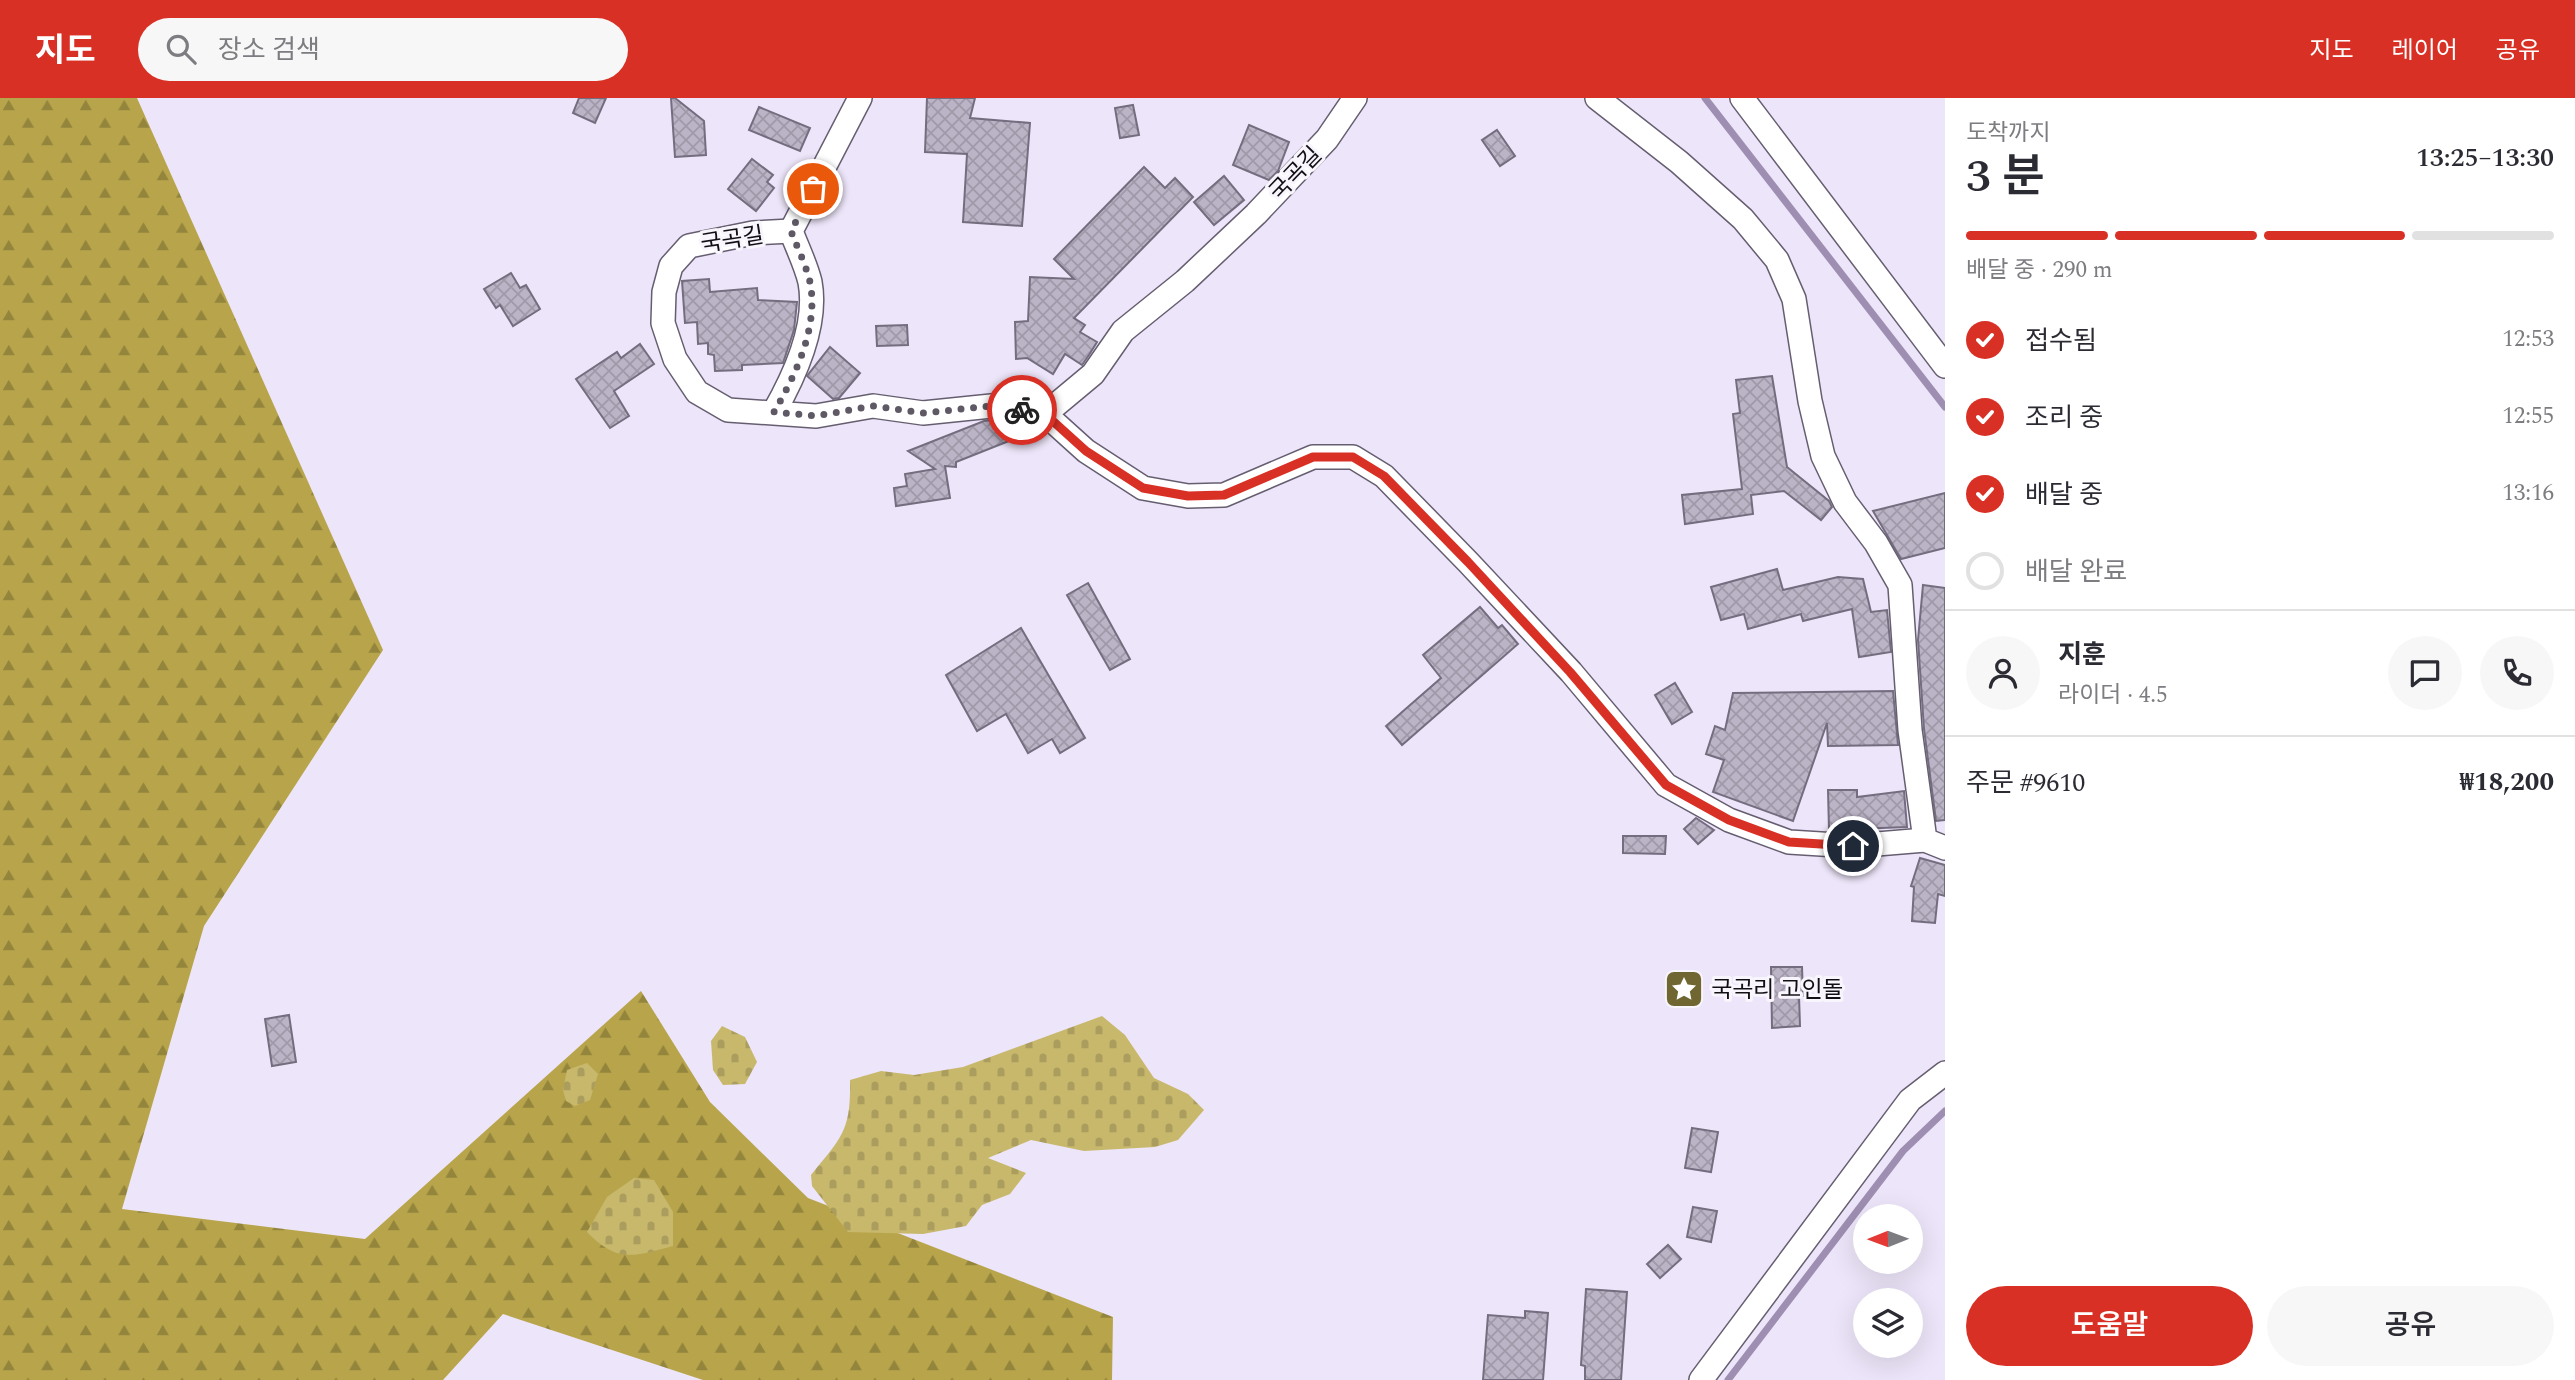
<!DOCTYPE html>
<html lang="ko">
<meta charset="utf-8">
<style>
:root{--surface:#fff;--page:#f7f7f7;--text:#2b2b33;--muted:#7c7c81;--line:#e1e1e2;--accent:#d93025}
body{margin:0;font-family:Spectral,"Noto Sans KR",serif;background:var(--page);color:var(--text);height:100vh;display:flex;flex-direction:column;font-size:26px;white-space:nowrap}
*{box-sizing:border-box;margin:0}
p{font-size:23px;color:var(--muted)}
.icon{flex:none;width:38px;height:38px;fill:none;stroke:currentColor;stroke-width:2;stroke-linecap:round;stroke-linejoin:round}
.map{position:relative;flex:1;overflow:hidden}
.panel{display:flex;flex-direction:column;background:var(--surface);width:630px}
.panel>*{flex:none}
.needle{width:46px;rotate:269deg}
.fabs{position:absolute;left:1853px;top:1106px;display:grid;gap:14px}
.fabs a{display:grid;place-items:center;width:70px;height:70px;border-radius:50%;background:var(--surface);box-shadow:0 7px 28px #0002;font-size:35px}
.pin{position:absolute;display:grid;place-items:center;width:60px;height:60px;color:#fff;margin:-30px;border:4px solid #fff;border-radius:50%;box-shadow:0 2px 7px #0007}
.courier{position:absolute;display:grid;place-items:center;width:70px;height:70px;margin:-35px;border:5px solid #d93025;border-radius:50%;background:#fff;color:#222;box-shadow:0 2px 9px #0007}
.summary em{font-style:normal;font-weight:600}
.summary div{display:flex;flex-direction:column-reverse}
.summary{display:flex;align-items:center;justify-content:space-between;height:119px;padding:0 21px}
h1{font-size:46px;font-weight:600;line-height:52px}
.bar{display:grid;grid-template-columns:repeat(4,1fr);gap:10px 7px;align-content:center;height:84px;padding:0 21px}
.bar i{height:9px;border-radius:5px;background:var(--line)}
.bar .active{background:var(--accent)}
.bar p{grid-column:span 4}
.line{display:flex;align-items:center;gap:18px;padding:0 21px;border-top:2px solid var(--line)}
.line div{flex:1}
.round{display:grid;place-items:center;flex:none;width:74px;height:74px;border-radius:37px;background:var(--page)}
ol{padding:0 21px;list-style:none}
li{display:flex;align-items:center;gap:21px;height:77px}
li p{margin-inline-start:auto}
li .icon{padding:7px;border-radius:50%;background:var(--accent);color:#fff;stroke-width:4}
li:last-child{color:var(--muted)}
li i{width:38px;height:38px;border:4px solid var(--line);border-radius:50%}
.cta{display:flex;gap:14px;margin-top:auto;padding:14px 21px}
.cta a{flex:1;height:80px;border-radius:42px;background:var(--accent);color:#fff;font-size:28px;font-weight:600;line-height:80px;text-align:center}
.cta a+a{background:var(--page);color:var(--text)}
header{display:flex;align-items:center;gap:42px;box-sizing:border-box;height:98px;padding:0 35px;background:var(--accent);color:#fff}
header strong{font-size:33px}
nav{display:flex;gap:38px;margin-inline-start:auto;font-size:24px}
.search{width:490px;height:63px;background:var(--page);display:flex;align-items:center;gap:18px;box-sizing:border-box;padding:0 24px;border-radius:38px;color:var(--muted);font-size:26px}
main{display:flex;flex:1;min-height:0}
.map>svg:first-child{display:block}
.forest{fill:url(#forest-firs)}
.cemetery{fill:url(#cemetery-stones)}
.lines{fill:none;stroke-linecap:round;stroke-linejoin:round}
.stream{stroke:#9e8fb2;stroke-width:7}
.building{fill:url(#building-cross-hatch);stroke:#746d7f;stroke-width:2}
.street-casing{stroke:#665e70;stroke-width:26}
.street{stroke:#fff;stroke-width:23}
.done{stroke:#5e5964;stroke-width:7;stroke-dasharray:0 12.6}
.route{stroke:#d93025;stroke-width:9}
.labels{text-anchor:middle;stroke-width:6;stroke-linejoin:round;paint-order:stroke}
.street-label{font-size:23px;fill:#110e14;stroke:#f8f5fd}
.poi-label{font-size:23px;fill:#110e14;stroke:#f8f5fd;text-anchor:start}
</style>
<header>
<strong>지도</strong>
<div class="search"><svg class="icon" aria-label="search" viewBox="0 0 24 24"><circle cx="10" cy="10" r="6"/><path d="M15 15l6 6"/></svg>장소 검색</div>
<nav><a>지도</a><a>레이어</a><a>공유</a></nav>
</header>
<main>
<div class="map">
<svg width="1945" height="1282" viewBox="0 0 1945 1282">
<defs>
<pattern id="forest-firs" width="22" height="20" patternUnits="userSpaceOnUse" patternTransform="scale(1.75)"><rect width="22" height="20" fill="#b8a54b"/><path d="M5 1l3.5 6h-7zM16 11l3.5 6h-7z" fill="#94853d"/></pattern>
<pattern id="cemetery-stones" width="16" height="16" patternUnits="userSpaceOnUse" patternTransform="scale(1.75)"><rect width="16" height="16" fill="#c8b86c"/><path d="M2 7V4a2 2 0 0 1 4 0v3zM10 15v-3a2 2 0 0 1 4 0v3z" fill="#ab9d5d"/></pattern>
<pattern id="building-cross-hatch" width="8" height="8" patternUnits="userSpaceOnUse" patternTransform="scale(1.75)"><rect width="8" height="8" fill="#bbb3c6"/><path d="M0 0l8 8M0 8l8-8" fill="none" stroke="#a099a9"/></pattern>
</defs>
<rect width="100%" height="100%" fill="#ede5f9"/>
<!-- forest -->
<polygon class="forest" points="0,0 137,0 383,552 204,828 122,1111 365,1141 641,893 710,1004 808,1100 1113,1219 1112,1282 703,1282 503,1216 443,1282 0,1282"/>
<!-- cemetery -->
<g class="cemetery">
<path d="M 1102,918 L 1125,937 L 1154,980 L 1188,996 L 1204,1012 L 1178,1042 L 1155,1049 L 1084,1053 L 1031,1042 L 988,1060 L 1026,1075 L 1010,1096 L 982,1107 L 966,1128 L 923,1136 L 848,1134 L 812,1088 L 811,1077 C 842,1039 851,1033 850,982 L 881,973 L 914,977 L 963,969 Z"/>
<polygon points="722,928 745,939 757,964 745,986 723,987 713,972 711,943"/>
<polygon points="587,965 598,976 590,1002 575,1008 566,1003 563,992 567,972"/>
<path d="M 634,1080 L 654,1082 L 673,1114 L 673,1148 C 635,1158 618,1166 587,1134 L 607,1099 Z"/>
</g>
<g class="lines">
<!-- stream -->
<g class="stream">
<polyline points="1705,0 1945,309"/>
<polyline points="1728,1282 1903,1053 1945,1013"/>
</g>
</g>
<!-- building -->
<g class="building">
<polygon points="579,0 606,0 595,25 573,15"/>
<polygon points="671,0 675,0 704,23 706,57 675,59"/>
<polygon points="927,0 975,0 970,20 1030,25 1022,128 963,124 967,56 925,54"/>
<polygon points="1133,7 1139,37 1120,40 1115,10"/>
<polygon points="759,9 810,30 800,53 749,32"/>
<polygon points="1249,27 1289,44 1278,73 1269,82 1233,67"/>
<polygon points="1497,32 1515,58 1500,68 1482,42"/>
<polygon points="752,61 773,77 767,84 774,90 756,113 728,91"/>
<polygon points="1144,69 1165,90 1175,80 1193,99 1074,220 1085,227 1080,234 1097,244 1089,257 1082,267 1065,256 1053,276 1027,260 1016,261 1015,224 1028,223 1030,179 1074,181 1054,161"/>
<polygon points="1224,78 1244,102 1214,127 1194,104"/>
<polygon points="511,175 520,190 526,187 540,211 513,228 500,207 496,210 484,191"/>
<polygon points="709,181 710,194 757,190 758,202 797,204 794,232 783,265 742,267 742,272 715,273 714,257 708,256 708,245 698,246 697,224 685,225 682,183"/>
<polygon points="907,227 908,247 877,248 876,228"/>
<polygon points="640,246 654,266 614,293 629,318 610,330 576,281 617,254 621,260"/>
<polygon points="830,249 860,275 839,300 833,301 807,278"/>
<polygon points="1772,278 1787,369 1829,403 1832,409 1821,422 1784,393 1751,397 1753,416 1685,426 1682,397 1742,391 1733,316 1740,315 1736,282"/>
<polygon points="1000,321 1019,325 1024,337 956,364 956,369 945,368 950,400 896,408 894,390 907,388 905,376 935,371 908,353 984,323"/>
<polygon points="1945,395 1945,450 1901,461 1873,413"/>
<polygon points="1777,471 1783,492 1838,479 1863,481 1871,514 1887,512 1891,554 1859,559 1852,511 1803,523 1801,516 1748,531 1744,516 1721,522 1711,489"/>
<polygon points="1088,485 1130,561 1110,572 1067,497"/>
<polygon points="1923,487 1945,490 1945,722 1936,723 1924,631 1918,542"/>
<polygon points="1480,509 1498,530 1502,527 1518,546 1402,647 1386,628 1441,580 1423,557"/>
<polygon points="1021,530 1085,640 1060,655 1052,641 1028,655 1006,616 977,633 946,577"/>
<polygon points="1675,585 1692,614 1672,626 1655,597"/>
<polygon points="1893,593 1898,647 1828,648 1827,625 1793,723 1713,694 1724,662 1706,656 1715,628 1725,632 1733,595"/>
<polygon points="1828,692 1857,692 1857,699 1904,693 1907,729 1829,732"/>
<polygon points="1696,720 1714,732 1698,746 1684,731"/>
<polygon points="1623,738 1666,738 1665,756 1623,755"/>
<polygon points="1920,760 1945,767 1945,798 1938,796 1935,825 1912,823 1914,789 1911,788"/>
<polygon points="1771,869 1802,869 1803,898 1799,898 1800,928 1772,930"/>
<polygon points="289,917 296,964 272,968 265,921"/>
<polygon points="1692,1030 1718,1034 1711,1074 1685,1070"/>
<polygon points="1693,1109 1717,1113 1711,1144 1687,1139"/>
<polygon points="1668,1147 1681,1161 1660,1180 1647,1166"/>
<polygon points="1586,1191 1627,1194 1621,1282 1585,1282 1585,1268 1581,1267"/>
<polygon points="1525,1213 1548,1215 1543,1282 1483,1282 1488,1217 1525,1220"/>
</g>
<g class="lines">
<!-- street casing -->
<g class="street-casing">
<g id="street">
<polyline points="1597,0 1679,64 1743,121 1777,162 1794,201 1810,303 1823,358 1845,404 1876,445 1900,487 1910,632 1925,742 1945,750"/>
<polyline points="1742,0 1945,268"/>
<polyline points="791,133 753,135 689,148 671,168 664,194 663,225 675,261 697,294 728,312 816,318 873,308 923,315 1001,307 1045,316 1086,353 1143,390 1188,398 1224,397 1313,359 1353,359 1384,378 1468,464 1571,574 1666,687 1729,722 1789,744 1853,748 1925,742"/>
<path d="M 774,314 C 794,279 818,227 810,184 C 806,167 797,149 791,133 L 860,0"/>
<polyline points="1045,316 1093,276 1123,233 1185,183 1256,116 1327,41 1355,0"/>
<polyline points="1701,1282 1910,1002 1945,975"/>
</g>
</g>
<!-- street -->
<use href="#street" class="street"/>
</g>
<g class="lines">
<!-- done -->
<path class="done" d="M 813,91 L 791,133 C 797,149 806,167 810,184 C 819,229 795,278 774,314 L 816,318 L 873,308 L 923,315 L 1001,307 L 1022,312"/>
<!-- route -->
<polyline class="route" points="1022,312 1045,316 1086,353 1143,390 1188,398 1224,397 1313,359 1353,359 1384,378 1468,464 1570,574 1666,687 1729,722 1789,744 1853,748"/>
</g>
<!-- icons -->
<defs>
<g id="sight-square" transform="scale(2.0125)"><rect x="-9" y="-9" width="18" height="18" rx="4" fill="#706632" stroke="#f8f5fd"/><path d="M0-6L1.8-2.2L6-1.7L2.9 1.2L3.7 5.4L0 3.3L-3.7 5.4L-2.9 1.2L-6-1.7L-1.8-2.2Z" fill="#fff"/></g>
</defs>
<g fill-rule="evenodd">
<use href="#sight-square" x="1684" y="891"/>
</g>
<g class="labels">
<!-- street labels -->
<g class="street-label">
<text transform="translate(1295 75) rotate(-46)" y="8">국곡길</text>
<text transform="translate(732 141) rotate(-9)" y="8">국곡길</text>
</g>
<!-- poi labels -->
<g class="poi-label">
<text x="1711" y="899">국곡리 고인돌</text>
</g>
</g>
</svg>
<div class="fabs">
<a><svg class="needle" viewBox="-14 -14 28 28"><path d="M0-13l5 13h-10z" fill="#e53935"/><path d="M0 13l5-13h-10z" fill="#7c7c81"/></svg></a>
<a><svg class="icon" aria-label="layers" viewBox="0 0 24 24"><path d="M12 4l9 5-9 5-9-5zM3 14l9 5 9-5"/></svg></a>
</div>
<div class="pin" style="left:813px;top:91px;background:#ea580c"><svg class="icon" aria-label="bag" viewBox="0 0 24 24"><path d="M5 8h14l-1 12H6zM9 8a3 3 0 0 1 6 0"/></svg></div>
<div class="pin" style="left:1853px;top:748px;background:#1f2937"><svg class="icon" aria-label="home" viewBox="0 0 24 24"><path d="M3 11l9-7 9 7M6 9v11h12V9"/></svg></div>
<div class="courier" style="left:1022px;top:312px"><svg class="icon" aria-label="bike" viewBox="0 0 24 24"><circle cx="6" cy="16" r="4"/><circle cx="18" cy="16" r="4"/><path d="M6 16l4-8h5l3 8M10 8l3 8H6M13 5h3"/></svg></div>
</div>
<section class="panel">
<div class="summary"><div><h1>3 분</h1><p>도착까지</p></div><em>13:25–13:30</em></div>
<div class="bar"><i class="active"></i><i class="active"></i><i class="active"></i><i></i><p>배달 중 · 290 m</p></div>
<ol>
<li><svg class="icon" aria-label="check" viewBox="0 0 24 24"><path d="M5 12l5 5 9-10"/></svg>접수됨<p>12:53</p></li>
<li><svg class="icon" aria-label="check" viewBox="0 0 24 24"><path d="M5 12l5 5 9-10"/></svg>조리 중<p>12:55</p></li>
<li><svg class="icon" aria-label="check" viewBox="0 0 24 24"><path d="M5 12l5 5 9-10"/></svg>배달 중<p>13:16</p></li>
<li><i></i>배달 완료</li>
</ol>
<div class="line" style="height:126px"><a class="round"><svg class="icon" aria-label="person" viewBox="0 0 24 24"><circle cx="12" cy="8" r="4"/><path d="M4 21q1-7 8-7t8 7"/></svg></a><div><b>지훈</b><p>라이더 · 4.5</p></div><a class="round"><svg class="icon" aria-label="chat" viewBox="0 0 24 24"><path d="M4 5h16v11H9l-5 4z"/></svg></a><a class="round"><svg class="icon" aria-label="phone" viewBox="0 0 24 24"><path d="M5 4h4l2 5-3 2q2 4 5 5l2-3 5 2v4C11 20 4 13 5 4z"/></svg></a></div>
<div class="line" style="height:91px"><div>주문 #9610</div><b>₩18,200</b></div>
<div class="cta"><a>도움말</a><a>공유</a></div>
</section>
</main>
